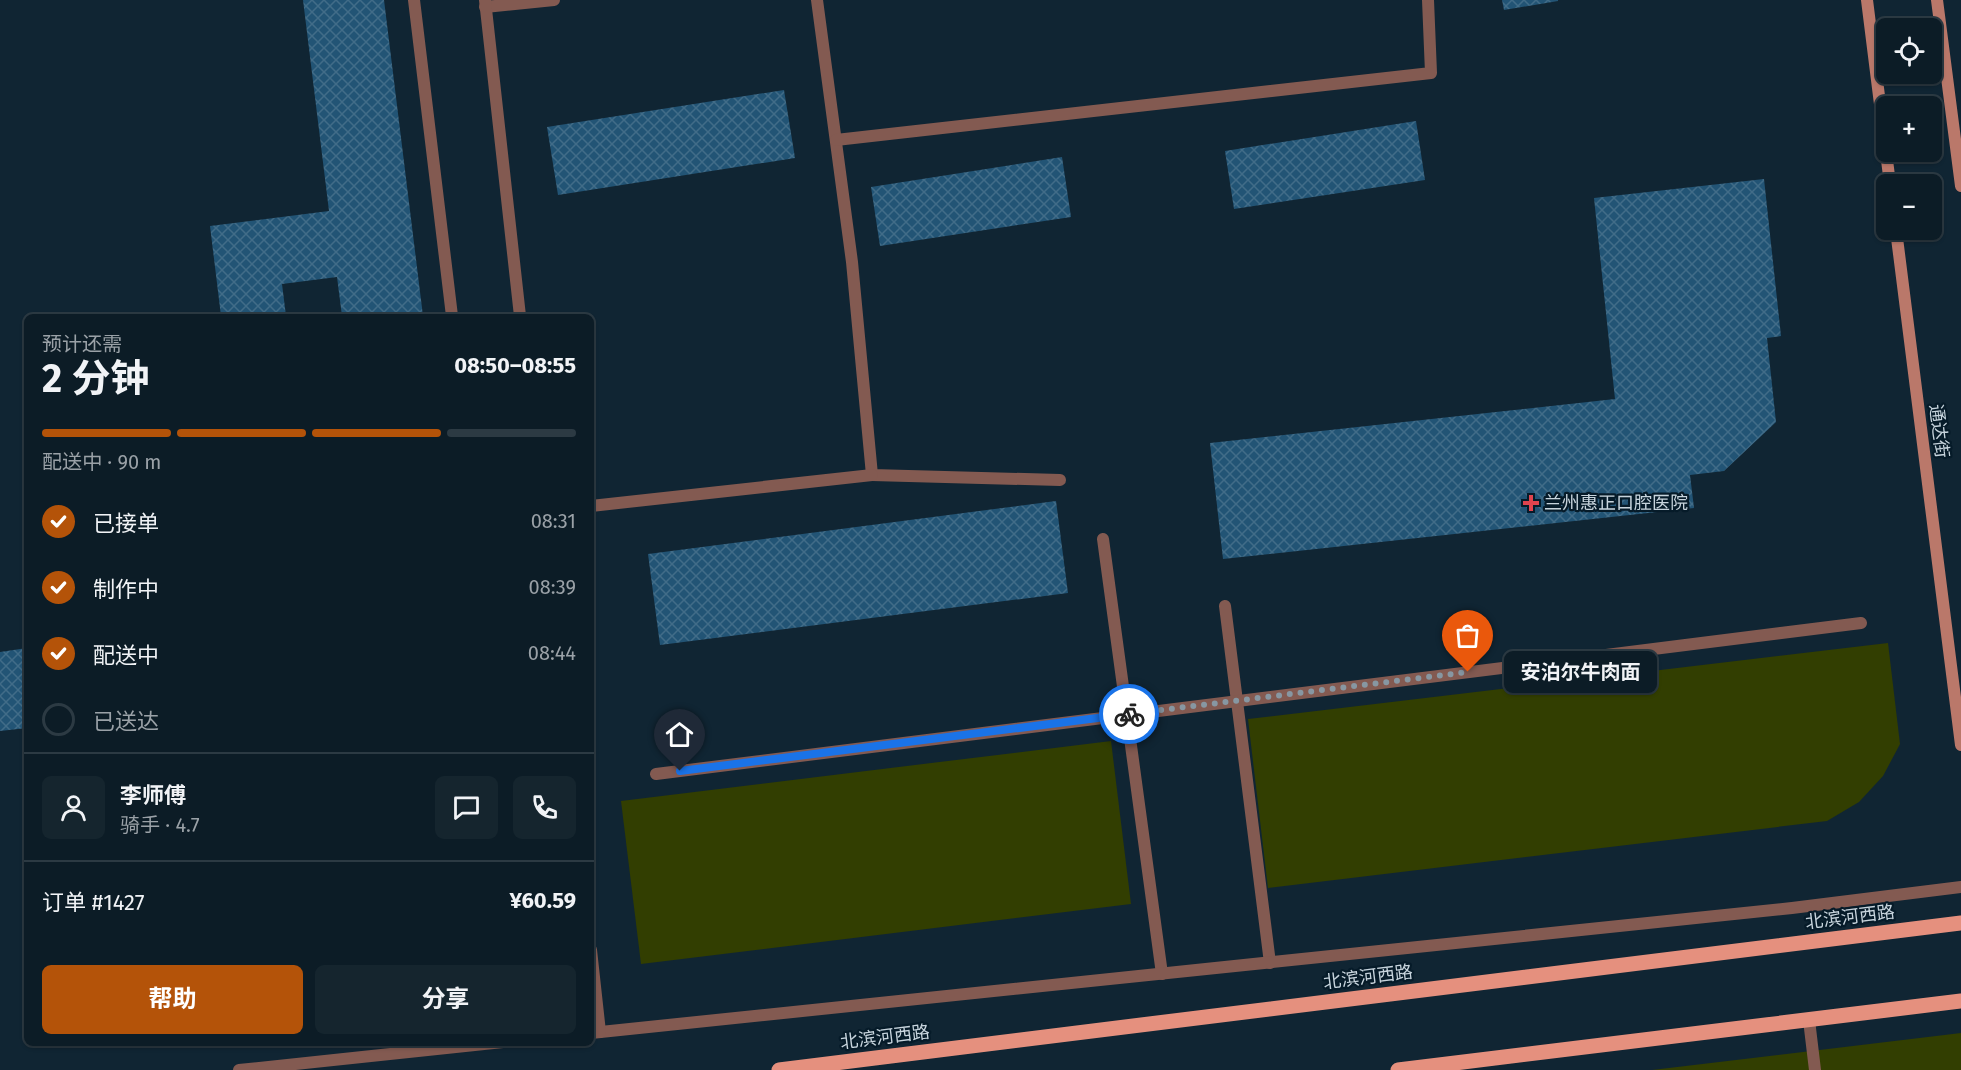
<!DOCTYPE html>
<html lang="zh">
<meta charset="utf-8">
<style>
:root{--surface:#0c1c26;--page:#15252e;--text:#f1f3f6;--muted:#9aa1a7;--line:#2c3a43;--accent:#b45309}
body{margin:0;font-family:"Fira Sans","Noto Sans SC",sans-serif;background:var(--page);color:var(--text);height:100vh;display:flex;flex-direction:column;font-size:22px;white-space:nowrap}
*{box-sizing:border-box;margin:0}
p{font-size:20px;color:var(--muted)}
.icon{flex:none;width:33px;height:33px;fill:none;stroke:currentColor;stroke-width:2;stroke-linecap:round;stroke-linejoin:round}
.map{position:relative;flex:1;overflow:hidden}
.drawer{position:absolute;left:24px;top:314px;width:570px;height:732px;display:flex;flex-direction:column;background:var(--surface);border-radius:9px;box-shadow:0 2px 4px #0004,0 0 0 2px var(--line)}
.drawer>*{flex:none}
.tools{position:absolute;left:1876px;top:18px;display:grid;gap:12px}
.tools a{display:grid;place-items:center;width:66px;height:66px;border-radius:9px;background:var(--surface);box-shadow:0 2px 4px #0004,0 0 0 2px var(--line);font-size:30px}
.pin{position:absolute;display:grid;place-items:center;width:51px;height:51px;color:#fff;margin:-62px -26px;border-radius:50% 50% 50% 0;rotate:-45deg;box-shadow:0 0 6px #0007}
.pin .icon{rotate:45deg}
.courier{position:absolute;display:grid;place-items:center;width:60px;height:60px;margin:-30px;border:4px solid #1a73e8;border-radius:50%;background:#fff;color:#222;box-shadow:0 2px 8px #0007}
.bubble{position:absolute;height:42px;border-radius:9px;background:var(--surface);box-shadow:0 2px 4px #0004,0 0 0 2px var(--line);font-size:20px;font-weight:700;line-height:42px;text-align:center}
.head em{font-style:normal;font-weight:700}
.head div{display:flex;flex-direction:column-reverse}
.head{display:flex;align-items:center;justify-content:space-between;height:102px;padding:0 18px}
h1{font-size:39px;font-weight:700;line-height:45px}
.bar{display:grid;grid-template-columns:repeat(4,1fr);gap:9px 6px;align-content:center;height:72px;padding:0 18px}
.bar i{height:8px;border-radius:4px;background:var(--line)}
.bar .on{background:var(--accent)}
.bar p{grid-column:span 4}
.line{display:flex;align-items:center;gap:15px;padding:0 18px;border-top:2px solid var(--line)}
.line div{flex:1}
.round{display:grid;place-items:center;flex:none;width:63px;height:63px;border-radius:9px;background:var(--page)}
ol{padding:0 18px;list-style:none}
li{display:flex;align-items:center;gap:18px;height:66px}
li p{margin-inline-start:auto}
li .icon{padding:6px;border-radius:50%;background:var(--accent);color:#fff;stroke-width:4}
li:last-child{color:var(--muted)}
li i{width:33px;height:33px;border:3px solid var(--line);border-radius:50%}
.button{display:flex;gap:12px;margin-top:auto;padding:12px 18px}
.button a{flex:1;height:69px;border-radius:9px;background:var(--accent);color:#fff;font-size:24px;font-weight:700;line-height:69px;text-align:center}
.button a+a{background:var(--page);color:var(--text)}
.map>svg:first-child{display:block}
.park{fill:#323e01}
.building{fill:url(#building-cross-hatch)}
.lines{fill:none;stroke-linecap:round;stroke-linejoin:round}
.service{stroke:#835a51;stroke-width:12}
.pedestrian{stroke:#835a51;stroke-width:12}
.minor{stroke:#835a51;stroke-width:12}
.secondary{stroke:#ba786a;stroke-width:12}
.primary{stroke:#e5907e;stroke-width:15}
.done{stroke:#8797a2;stroke-width:6;stroke-dasharray:0 10.8}
.route{stroke:#1a73e8;stroke-width:8}
.health-dot{fill:#e0444e;stroke:#061b29;stroke-width:2}
.labels{text-anchor:middle;stroke-width:4.5;stroke-linejoin:round;paint-order:stroke}
.street-label{font-size:18px;fill:#c7d4dd;stroke:#061b29}
.poi-label{font-size:18px;fill:#c7d4dd;stroke:#061b29;text-anchor:start}
</style>
<div class="map">
<svg width="1961" height="1070" viewBox="0 0 1961 1070">
<defs>
<pattern id="building-cross-hatch" width="8" height="8" patternUnits="userSpaceOnUse" patternTransform="scale(1.5)"><rect width="8" height="8" fill="#225475"/><path d="M0 0l8 8M0 8l8-8" fill="none" stroke="#416c88"/></pattern>
</defs>
<rect width="100%" height="100%" fill="#102533"/>
<!-- park -->
<g class="park">
<polygon points="1888,643 1900,744 1883,776 1859,802 1827,821 1268,888 1248,719"/>
<polygon points="1111,741 1131,904 641,964 621,801"/>
<polygon points="1961,1033 1961,1070 1652,1070"/>
</g>
<!-- building -->
<g class="building">
<polygon points="303,0 384,0 423,316 342,316 337,277 282,284 286,316 221,316 210,226 329,211"/>
<polygon points="1502,0 1558,0 1558,1 1504,10"/>
<polygon points="784,90 795,158 558,195 547,127"/>
<polygon points="1416,121 1425,180 1234,209 1225,151"/>
<polygon points="1062,157 1071,217 880,246 871,187"/>
<polygon points="1764,179 1781,336 1767,338 1776,422 1724,471 1690,475 1694,508 1223,559 1210,443 1615,399 1594,198"/>
<polygon points="1056,501 1068,593 660,645 648,554"/>
<polygon points="27,648 27,728 0,731 0,652"/>
</g>
<g class="lines">
<!-- service -->
<g class="service">
<polyline points="817,0 852,262 872,475 1060,480"/>
<polyline points="485,7 554,0"/>
<polyline points="836,140 1431,73 1428,0"/>
<polyline points="591,506 872,475"/>
<polyline points="1103,539 1162,974"/>
<polyline points="1225,606 1270,963"/>
<polyline points="656,774 1861,623"/>
<polyline points="591,1033 1792,908 1961,887"/>
<polyline points="239,1070 503,1042"/>
</g>
<!-- pedestrian -->
<polyline class="pedestrian" points="1809,1020 1815,1070"/>
<!-- minor -->
<g class="minor">
<polyline points="414,0 452,316"/>
<polyline points="485,0 520,316"/>
<polyline points="591,950 600,1032"/>
</g>
<!-- secondary -->
<g class="secondary">
<polyline points="1867,0 1890,184"/>
<polyline points="1937,0 1961,186"/>
<polyline points="1896,230 1961,745"/>
</g>
<!-- primary -->
<g class="primary">
<polyline points="779,1070 1961,923"/>
<polyline points="1398,1070 1961,1001"/>
</g>
</g>
<g class="lines">
<!-- done -->
<polyline class="done" points="1129,714 1468,672"/>
<!-- route -->
<polyline class="route" points="680,771 1129,714"/>
</g>
<!-- markers -->
<path class="health-dot" d="M1528 494h6v6h6v6h-6v6h-6v-6h-6v-6h6z"/>
<g class="labels">
<!-- street labels -->
<g class="street-label">
<text transform="translate(1939 431) rotate(83)" y="6">通达街</text>
<text transform="translate(1850 917) rotate(-7)" y="6">北滨河西路</text>
<text transform="translate(1368 977) rotate(-7)" y="6">北滨河西路</text>
<text transform="translate(885 1037) rotate(-7)" y="6">北滨河西路</text>
</g>
<!-- poi labels -->
<g class="poi-label">
<text x="1544" y="509">兰州惠正口腔医院</text>
</g>
</g>
</svg>
<div class="tools">
<a><svg class="icon" aria-label="locate" viewBox="0 0 24 24"><circle cx="12" cy="12" r="6"/><path d="M12 2v4M12 18v4M2 12h4M18 12h4"/></svg></a>
<a>+</a>
<a>−</a>
</div>
<div class="pin" style="left:1468px;top:672px;background:#ea580c"><svg class="icon" aria-label="bag" viewBox="0 0 24 24"><path d="M5 8h14l-1 12H6zM9 8a3 3 0 0 1 6 0"/></svg></div>
<div class="pin" style="left:680px;top:771px;background:#1f2937"><svg class="icon" aria-label="home" viewBox="0 0 24 24"><path d="M3 11l9-7 9 7M6 9v11h12V9"/></svg></div>
<div class="courier" style="left:1129px;top:714px"><svg class="icon" aria-label="bike" viewBox="0 0 24 24"><circle cx="6" cy="16" r="4"/><circle cx="18" cy="16" r="4"/><path d="M6 16l4-8h5l3 8M10 8l3 8H6M13 5h3"/></svg></div>
<div class="bubble" style="left:1504px;top:651px;width:153px">安泊尔牛肉面</div>
<section class="drawer">
<div class="head"><div><h1>2 分钟</h1><p>预计还需</p></div><em>08:50–08:55</em></div>
<div class="bar"><i class="on"></i><i class="on"></i><i class="on"></i><i></i><p>配送中 · 90 m</p></div>
<ol>
<li><svg class="icon" aria-label="check" viewBox="0 0 24 24"><path d="M5 12l5 5 9-10"/></svg>已接单<p>08:31</p></li>
<li><svg class="icon" aria-label="check" viewBox="0 0 24 24"><path d="M5 12l5 5 9-10"/></svg>制作中<p>08:39</p></li>
<li><svg class="icon" aria-label="check" viewBox="0 0 24 24"><path d="M5 12l5 5 9-10"/></svg>配送中<p>08:44</p></li>
<li><i></i>已送达</li>
</ol>
<div class="line" style="height:108px"><a class="round"><svg class="icon" aria-label="person" viewBox="0 0 24 24"><circle cx="12" cy="8" r="4"/><path d="M4 21q1-7 8-7t8 7"/></svg></a><div><b>李师傅</b><p>骑手 · 4.7</p></div><a class="round"><svg class="icon" aria-label="chat" viewBox="0 0 24 24"><path d="M4 5h16v11H9l-5 4z"/></svg></a><a class="round"><svg class="icon" aria-label="phone" viewBox="0 0 24 24"><path d="M5 4h4l2 5-3 2q2 4 5 5l2-3 5 2v4C11 20 4 13 5 4z"/></svg></a></div>
<div class="line" style="height:78px"><div>订单 #1427</div><b>¥60.59</b></div>
<div class="button"><a>帮助</a><a>分享</a></div>
</section>
</div>
